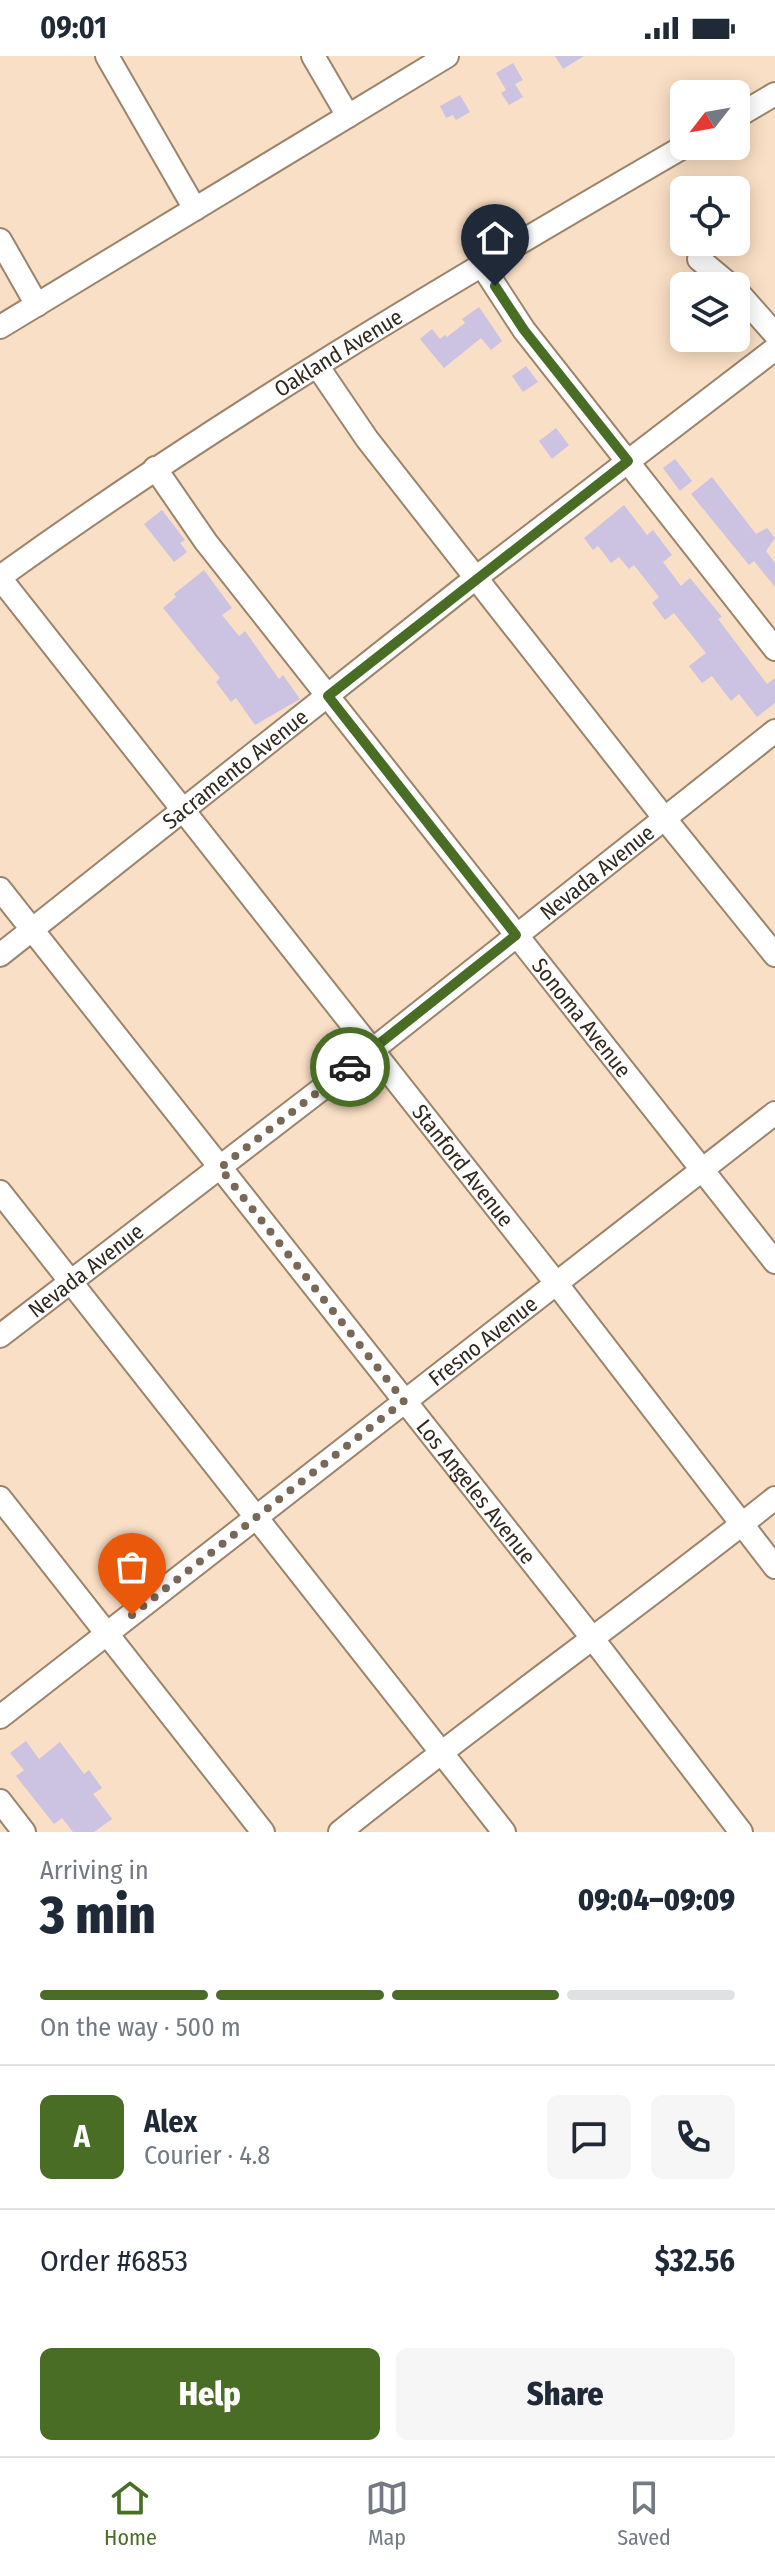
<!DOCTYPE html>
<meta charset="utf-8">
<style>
:root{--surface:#fff;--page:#f6f6f7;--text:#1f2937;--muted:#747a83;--line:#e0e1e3;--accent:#4a6d26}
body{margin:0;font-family:"Fira Sans Condensed",sans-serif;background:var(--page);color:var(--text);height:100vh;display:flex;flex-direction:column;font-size:30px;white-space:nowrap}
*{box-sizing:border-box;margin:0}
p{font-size:26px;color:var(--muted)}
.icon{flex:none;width:44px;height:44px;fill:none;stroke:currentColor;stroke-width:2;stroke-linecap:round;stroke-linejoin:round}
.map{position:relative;height:1776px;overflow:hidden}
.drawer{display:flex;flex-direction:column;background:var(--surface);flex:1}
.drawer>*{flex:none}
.needle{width:52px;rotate:239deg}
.tools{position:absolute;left:670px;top:24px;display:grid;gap:16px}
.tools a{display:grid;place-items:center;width:80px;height:80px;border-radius:12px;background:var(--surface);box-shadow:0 4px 20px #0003;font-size:40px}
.pin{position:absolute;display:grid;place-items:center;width:68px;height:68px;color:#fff;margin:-82px -34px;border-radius:50% 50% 50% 0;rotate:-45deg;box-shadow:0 0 8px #0007}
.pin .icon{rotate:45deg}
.courier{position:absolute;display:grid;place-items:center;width:80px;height:80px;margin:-40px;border:6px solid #4a6d26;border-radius:50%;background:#fff;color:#222;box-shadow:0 2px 10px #0007}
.summary em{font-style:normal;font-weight:800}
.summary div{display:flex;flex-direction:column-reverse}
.summary{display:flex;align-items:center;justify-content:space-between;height:136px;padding:0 40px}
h1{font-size:52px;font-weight:800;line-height:60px}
.bar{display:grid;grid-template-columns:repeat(4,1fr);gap:12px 8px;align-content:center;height:96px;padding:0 40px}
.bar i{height:10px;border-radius:6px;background:var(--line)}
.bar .active{background:var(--accent)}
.bar p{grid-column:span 4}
.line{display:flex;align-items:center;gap:20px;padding:0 40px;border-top:2px solid var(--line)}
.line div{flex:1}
.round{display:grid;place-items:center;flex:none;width:84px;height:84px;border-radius:12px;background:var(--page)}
.action{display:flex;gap:16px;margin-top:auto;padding:16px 40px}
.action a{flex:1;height:92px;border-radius:12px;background:var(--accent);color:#fff;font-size:32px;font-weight:800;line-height:92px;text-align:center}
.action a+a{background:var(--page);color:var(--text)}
.status{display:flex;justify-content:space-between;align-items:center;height:56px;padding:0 40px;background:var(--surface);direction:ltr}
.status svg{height:22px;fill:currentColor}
.tabs{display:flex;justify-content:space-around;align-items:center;height:112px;border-top:2px solid var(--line);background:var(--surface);font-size:22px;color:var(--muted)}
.tabs a{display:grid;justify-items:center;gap:4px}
.tabs .active{color:var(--accent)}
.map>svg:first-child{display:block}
.building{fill:#ccc2e2}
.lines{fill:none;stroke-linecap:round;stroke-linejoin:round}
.minor-casing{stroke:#9b846c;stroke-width:26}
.minor{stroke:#fff;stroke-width:22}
.done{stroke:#776858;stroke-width:8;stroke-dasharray:0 14.4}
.route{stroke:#4a6d26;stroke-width:10}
.labels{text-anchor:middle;stroke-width:6;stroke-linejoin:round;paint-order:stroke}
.street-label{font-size:22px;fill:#31281e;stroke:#feeede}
</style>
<div class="status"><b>09:01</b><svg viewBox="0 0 49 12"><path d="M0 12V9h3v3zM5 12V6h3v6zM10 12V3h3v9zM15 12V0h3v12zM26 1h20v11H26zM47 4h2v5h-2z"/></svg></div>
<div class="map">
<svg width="775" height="1776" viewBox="0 0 775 1776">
<rect width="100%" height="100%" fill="#f9dfc5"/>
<!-- building -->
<g class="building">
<polygon points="555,0 584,0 563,13"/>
<polygon points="513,7 523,24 515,28 523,41 509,49 501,37 506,34 496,17"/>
<polygon points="460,39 470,56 456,64 453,59 446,62 440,50"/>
<polygon points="479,251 502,285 491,294 481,282 444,312 420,283 432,273 440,283 445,279 447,281 465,267 462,263"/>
<polygon points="526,310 538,326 523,336 512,320"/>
<polygon points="556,372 569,389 552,403 539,385"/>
<polygon points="675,403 692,425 680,435 663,412"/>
<polygon points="712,421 756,478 767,472 775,482 766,495 775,507 775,531 754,505 749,509 691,438"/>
<polygon points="624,449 647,479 653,474 672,499 663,506 681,530 690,522 722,561 718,563 767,628 775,622 775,647 757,661 739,638 731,645 712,620 702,627 689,610 706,597 674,557 665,564 652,547 659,541 634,509 629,513 619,501 611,507 598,490 593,494 584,482"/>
<polygon points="162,454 185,484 180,487 187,496 174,506 144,468"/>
<polygon points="204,514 232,552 222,559 239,580 245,575 279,623 283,619 300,643 255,669 236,642 231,646 216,626 220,622 163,552 176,541 174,538"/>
<polygon points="26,1685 39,1703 60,1686 84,1718 89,1714 102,1732 93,1738 112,1763 94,1776 73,1776 62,1762 54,1768 16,1720 24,1714 10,1697"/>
</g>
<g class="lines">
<!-- minor casing -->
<g class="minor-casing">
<g id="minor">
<polyline points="107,0 195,153"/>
<polyline points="313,0 348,60"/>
<polyline points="736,61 775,38"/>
<polyline points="0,184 37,249"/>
<polyline points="699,203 731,230"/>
<polyline points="481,208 524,274 775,593"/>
<polyline points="736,234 775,278"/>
<polyline points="0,271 447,0"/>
<polyline points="318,311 367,383 665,763 775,899"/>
<path id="s1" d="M 155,412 L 206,486 L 775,1206"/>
<path id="s2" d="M 0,521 C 219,363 452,225 685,90"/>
<path id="s3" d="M 0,522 L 556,1227 L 775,1511"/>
<path id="s4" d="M 0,833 L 593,1583 L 741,1776"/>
<path id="s5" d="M 0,899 L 477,521 L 775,293"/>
<polyline points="0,1136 504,1776"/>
<path id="s6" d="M 0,1280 L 371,995 L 775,675"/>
<polyline points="0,1442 263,1776"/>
<path id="s7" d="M 0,1661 L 775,1057"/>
<polyline points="0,1745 24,1776"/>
<path d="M 340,1776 C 483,1661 632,1556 775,1442"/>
</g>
</g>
<!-- minor -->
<use href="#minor" class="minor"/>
</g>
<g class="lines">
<!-- done -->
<polyline class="done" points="132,1559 404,1345 220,1112 350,1011"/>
<!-- route -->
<polyline class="route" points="350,1011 516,879 328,640 628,405 524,274 495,230"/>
</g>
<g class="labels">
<!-- street labels -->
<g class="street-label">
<text dy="8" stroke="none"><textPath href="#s2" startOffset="406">Oakland Avenue</textPath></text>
<text dy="8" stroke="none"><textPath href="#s5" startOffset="300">Sacramento Avenue</textPath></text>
<text dy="8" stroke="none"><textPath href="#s6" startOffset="756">Nevada Avenue</textPath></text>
<text dy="8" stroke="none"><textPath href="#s1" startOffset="696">Sonoma Avenue</textPath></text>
<text dy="8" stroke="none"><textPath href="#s3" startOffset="748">Stanford Avenue</textPath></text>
<text dy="8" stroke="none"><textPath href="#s6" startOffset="108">Nevada Avenue</textPath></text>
<text dy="8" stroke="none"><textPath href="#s7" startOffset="612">Fresno Avenue</textPath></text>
<text dy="8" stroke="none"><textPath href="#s4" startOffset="768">Los Angeles Avenue</textPath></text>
</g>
</g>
</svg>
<div class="tools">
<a><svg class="needle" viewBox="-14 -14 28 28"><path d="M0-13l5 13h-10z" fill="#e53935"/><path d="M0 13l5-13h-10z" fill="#747a83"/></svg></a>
<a><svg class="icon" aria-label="locate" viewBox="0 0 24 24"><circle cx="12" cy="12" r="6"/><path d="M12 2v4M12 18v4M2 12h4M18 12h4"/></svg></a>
<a><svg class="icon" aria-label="layers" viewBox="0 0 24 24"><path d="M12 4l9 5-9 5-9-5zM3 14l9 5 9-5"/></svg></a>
</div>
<div class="pin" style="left:132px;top:1559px;background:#ea580c"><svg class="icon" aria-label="bag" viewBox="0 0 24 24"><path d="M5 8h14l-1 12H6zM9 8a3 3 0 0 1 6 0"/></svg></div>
<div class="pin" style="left:495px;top:230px;background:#1f2937"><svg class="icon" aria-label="home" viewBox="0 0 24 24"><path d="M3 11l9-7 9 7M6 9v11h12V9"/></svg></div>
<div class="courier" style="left:350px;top:1011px"><svg class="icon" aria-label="car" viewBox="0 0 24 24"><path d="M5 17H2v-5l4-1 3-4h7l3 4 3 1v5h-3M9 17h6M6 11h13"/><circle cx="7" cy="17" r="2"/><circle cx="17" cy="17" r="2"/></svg></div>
</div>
<section class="drawer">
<div class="summary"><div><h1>3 min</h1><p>Arriving in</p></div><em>09:04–09:09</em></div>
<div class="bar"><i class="active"></i><i class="active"></i><i class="active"></i><i></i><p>On the way · 500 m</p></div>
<div class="line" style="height:144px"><b class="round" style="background:var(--accent);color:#fff">A</b><div><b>Alex</b><p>Courier · 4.8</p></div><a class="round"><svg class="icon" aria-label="chat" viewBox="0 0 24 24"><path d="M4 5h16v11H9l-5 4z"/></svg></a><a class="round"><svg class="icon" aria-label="phone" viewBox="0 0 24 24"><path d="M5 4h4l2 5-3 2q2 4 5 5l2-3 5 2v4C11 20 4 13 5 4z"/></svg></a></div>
<div class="line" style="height:104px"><div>Order #6853</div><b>$32.56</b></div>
<div class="action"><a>Help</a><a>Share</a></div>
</section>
<nav class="tabs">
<a class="active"><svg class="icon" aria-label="home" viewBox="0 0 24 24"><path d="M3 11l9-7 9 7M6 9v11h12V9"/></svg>Home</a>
<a><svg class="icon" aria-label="map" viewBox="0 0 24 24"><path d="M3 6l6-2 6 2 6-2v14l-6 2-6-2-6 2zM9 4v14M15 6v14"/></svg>Map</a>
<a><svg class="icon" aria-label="saved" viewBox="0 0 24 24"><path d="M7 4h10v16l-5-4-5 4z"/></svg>Saved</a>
</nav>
